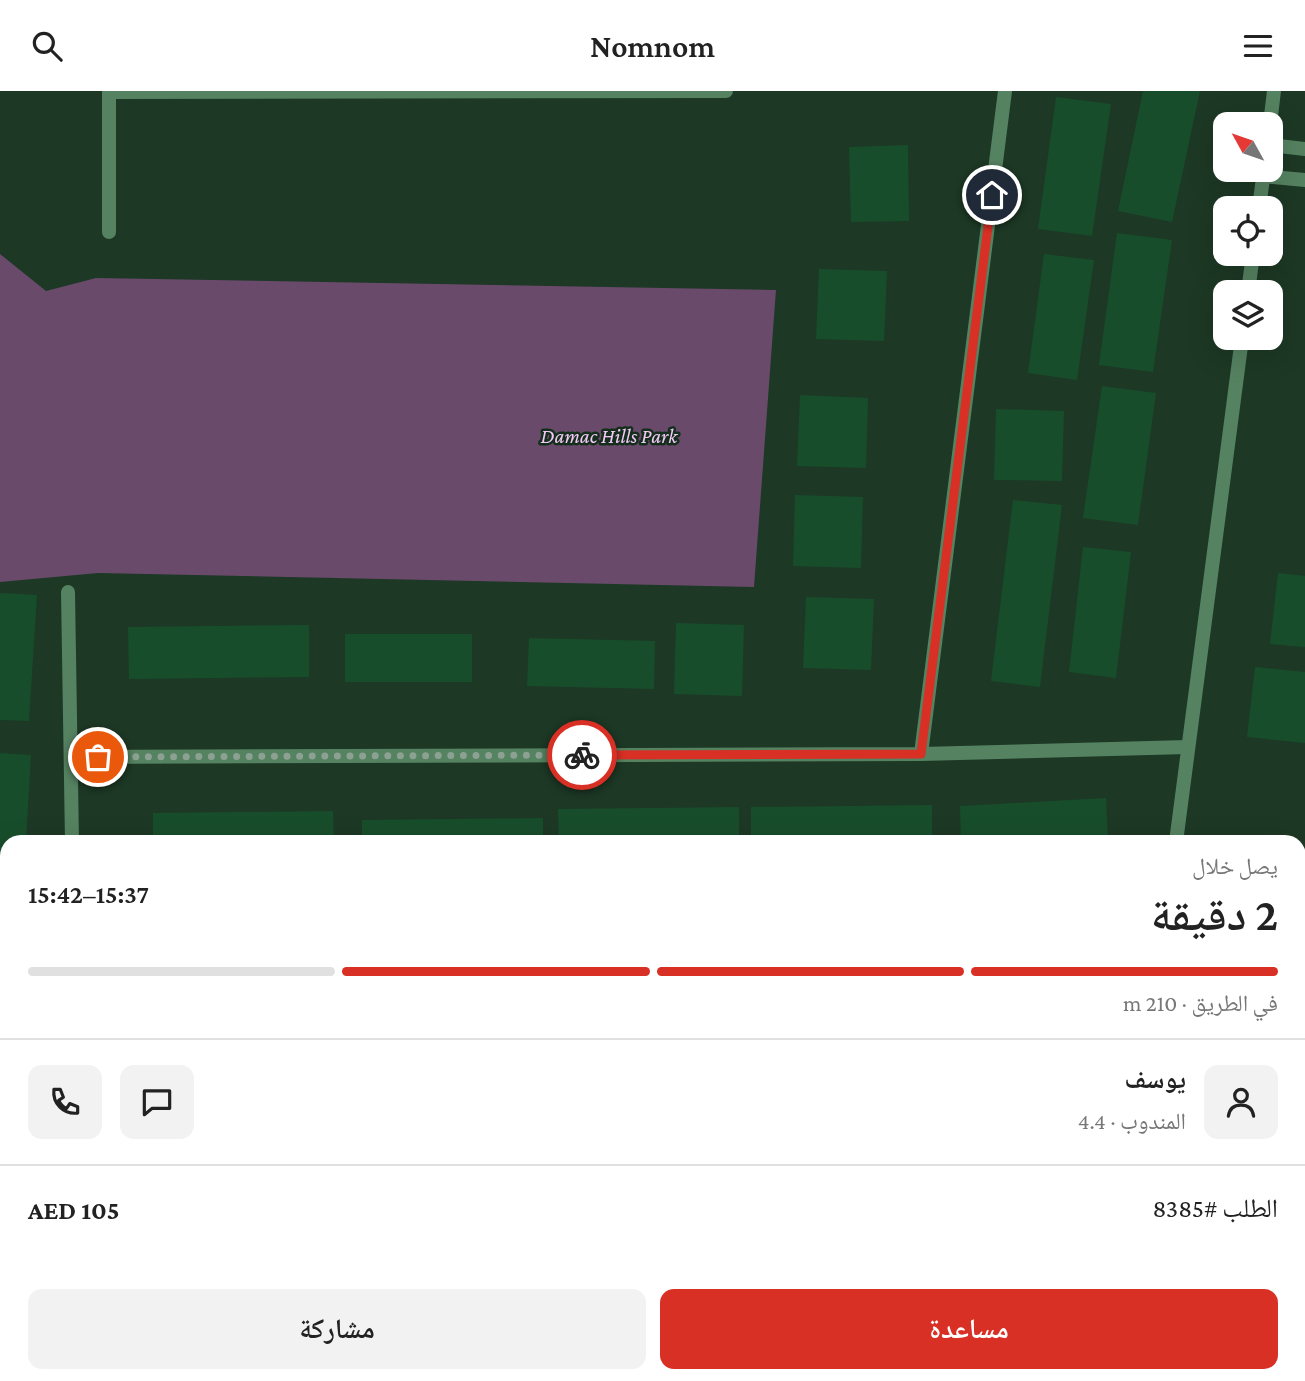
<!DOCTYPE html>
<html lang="ar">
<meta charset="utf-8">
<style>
:root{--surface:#fff;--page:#f2f2f2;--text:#222;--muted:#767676;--line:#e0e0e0;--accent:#d93025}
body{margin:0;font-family:"Crimson Pro","Noto Naskh Arabic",serif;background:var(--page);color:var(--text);direction:rtl;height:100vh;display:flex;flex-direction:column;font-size:26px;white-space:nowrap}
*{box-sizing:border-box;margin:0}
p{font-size:23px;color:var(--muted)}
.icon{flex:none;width:38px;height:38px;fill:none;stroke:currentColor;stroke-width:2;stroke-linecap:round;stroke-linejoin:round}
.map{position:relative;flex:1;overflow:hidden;direction:ltr}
.details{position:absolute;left:0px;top:744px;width:1306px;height:548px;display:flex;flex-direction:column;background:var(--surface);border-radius:21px 21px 0 0;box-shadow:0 7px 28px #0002;direction:rtl}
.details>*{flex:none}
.needle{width:46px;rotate:310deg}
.tools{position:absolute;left:1213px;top:21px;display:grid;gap:14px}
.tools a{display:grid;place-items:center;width:70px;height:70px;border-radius:14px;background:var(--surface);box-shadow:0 7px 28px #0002;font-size:35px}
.pin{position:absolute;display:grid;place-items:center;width:60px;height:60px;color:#fff;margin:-30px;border:4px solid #fff;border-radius:50%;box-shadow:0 2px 7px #0007}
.courier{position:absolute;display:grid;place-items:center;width:70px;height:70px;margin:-35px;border:5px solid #d93025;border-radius:50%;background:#fff;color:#222;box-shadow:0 2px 9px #0007}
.headline em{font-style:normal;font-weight:600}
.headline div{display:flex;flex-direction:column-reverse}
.headline{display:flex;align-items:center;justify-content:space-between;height:119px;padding:0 28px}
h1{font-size:46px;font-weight:600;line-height:52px}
.bar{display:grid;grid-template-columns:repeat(4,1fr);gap:10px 7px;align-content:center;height:84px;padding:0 28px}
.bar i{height:9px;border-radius:5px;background:var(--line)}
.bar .active{background:var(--accent)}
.bar p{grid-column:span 4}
.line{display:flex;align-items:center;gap:18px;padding:0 28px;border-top:2px solid var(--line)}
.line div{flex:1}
.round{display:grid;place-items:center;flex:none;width:74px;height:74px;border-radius:14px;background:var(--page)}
.cta{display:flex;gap:14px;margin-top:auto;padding:14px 28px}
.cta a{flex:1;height:80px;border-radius:14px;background:var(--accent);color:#fff;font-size:28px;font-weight:600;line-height:80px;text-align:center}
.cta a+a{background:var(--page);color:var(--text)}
header{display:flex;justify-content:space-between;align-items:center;height:91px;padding:0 28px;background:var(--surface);font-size:32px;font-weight:600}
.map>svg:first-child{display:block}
.green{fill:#694a6b}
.building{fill:#184d2b}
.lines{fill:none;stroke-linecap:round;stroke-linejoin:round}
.service{stroke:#558261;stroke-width:14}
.minor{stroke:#558261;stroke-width:14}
.tertiary{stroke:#558261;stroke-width:14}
.done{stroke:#8da192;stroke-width:7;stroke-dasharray:0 12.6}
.route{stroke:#d93025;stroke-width:9}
.labels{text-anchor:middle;stroke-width:5;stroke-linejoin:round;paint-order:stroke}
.park-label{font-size:21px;font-style:italic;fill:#f4c8f7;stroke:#132e1b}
</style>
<header><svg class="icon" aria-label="menu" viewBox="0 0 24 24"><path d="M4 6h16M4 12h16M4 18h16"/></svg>Nomnom<svg class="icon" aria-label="search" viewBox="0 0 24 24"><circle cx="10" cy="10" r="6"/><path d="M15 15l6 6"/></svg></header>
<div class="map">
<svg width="1305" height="1290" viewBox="0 0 1305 1290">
<rect width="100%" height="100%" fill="#1d3825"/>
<!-- green -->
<polygon class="green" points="0,163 46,200 96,187 776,199 754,496 98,482 0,491"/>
<!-- building -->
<g class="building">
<polygon points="1143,0 1200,0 1172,131 1118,120"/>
<polygon points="1056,6 1111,13 1092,145 1038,138"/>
<polygon points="908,54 909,130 851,131 849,56"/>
<polygon points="1117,142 1172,149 1153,281 1099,274"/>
<polygon points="1044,163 1094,169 1077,289 1028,282"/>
<polygon points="819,178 887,180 884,250 816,248"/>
<polygon points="1102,295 1156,302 1138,434 1083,427"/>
<polygon points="800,304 868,307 866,377 797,375"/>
<polygon points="996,318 1064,320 1062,390 994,389"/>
<polygon points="795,404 863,406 861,477 793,475"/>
<polygon points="1013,409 1062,414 1040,596 991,590"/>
<polygon points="1083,456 1131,461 1116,587 1069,581"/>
<polygon points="1278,482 1305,485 1305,556 1270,553"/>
<polygon points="0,502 37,504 29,630 0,629"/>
<polygon points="806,506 874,508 871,579 803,577"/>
<polygon points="676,532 744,534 742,605 674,603"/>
<polygon points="309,534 309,586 129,588 128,536"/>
<rect x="345" y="543" width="127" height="48"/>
<polygon points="529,547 655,550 654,598 527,595"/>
<polygon points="1255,576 1305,581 1305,652 1247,646"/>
<polygon points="0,662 31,664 26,751 7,751 7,789 0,789"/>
<polygon points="1106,707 1108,751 961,751 960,715"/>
<polygon points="932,714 932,751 751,751 751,716"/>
<polygon points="739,716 739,751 559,751 558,718"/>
<polygon points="333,720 334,751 153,751 153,722"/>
<polygon points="543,727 543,751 362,751 362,729"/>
<polygon points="1298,1210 1305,1211 1305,1290 1257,1290 1258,1284 1298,1284"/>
<rect x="692" y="1284" width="187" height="6"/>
<polygon points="952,1284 1195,1284 1194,1290 951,1290"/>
</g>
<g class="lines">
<!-- service -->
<g class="service">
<polyline points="344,1290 344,1284"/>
<polyline points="420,1290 421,1284"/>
</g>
<!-- minor -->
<g class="minor">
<polyline points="109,1 726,0"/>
<polyline points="1270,33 1274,0"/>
<polyline points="1270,54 1305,58"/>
<polyline points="1263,85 1305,89"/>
<polyline points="1259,117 1264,79"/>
<polyline points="109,141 109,0"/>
<polyline points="1248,201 1253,163"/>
<polyline points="68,501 72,751"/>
<polyline points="921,663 1005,0"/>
<polyline points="71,666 921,663 1188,656"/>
<polyline points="1176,751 1242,247"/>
</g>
<!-- tertiary -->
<g class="tertiary">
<polyline points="1298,808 1305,806"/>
<polyline points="0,909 7,906"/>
<polyline points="1298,934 1305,937"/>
<polyline points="0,953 7,950"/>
</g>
</g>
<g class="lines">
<!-- done -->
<polyline class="done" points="98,666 582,664"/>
<!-- route -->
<polyline class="route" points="582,664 921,663 992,104"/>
</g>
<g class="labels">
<!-- park labels -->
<g class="park-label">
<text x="609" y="352">Damac Hills Park</text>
</g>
</g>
</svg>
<div class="tools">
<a><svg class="needle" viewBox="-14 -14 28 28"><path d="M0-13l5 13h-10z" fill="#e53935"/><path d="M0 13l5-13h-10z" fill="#767676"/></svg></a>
<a><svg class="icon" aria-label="locate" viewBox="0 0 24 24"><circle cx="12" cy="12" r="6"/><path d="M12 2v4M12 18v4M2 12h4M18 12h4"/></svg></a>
<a><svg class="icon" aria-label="layers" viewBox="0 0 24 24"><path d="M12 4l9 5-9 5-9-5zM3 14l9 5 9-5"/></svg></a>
</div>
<div class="pin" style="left:98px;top:666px;background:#ea580c"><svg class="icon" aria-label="bag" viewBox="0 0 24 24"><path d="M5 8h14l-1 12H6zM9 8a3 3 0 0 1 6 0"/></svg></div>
<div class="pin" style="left:992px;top:104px;background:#1f2937"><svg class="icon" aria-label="home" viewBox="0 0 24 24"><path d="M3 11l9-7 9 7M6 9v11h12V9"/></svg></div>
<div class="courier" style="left:582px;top:664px"><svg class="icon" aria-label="bike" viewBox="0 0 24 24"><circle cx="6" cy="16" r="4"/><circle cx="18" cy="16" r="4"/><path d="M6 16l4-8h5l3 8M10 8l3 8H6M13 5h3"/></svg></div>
<section class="details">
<div class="headline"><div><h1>2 دقيقة</h1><p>يصل خلال</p></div><em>15:37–15:42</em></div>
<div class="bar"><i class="active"></i><i class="active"></i><i class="active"></i><i></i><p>في الطريق · 210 m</p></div>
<div class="line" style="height:126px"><a class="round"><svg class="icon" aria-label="person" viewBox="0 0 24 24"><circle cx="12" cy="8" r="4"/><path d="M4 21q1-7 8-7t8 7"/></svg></a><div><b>يوسف</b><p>المندوب · 4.4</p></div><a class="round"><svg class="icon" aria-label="chat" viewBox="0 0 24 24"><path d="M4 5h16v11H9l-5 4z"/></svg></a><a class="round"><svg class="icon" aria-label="phone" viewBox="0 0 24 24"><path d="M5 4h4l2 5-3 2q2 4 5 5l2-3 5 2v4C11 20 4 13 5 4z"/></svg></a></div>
<div class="line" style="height:91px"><div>الطلب #8385</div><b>AED 105</b></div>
<div class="cta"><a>مساعدة</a><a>مشاركة</a></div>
</section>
</div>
